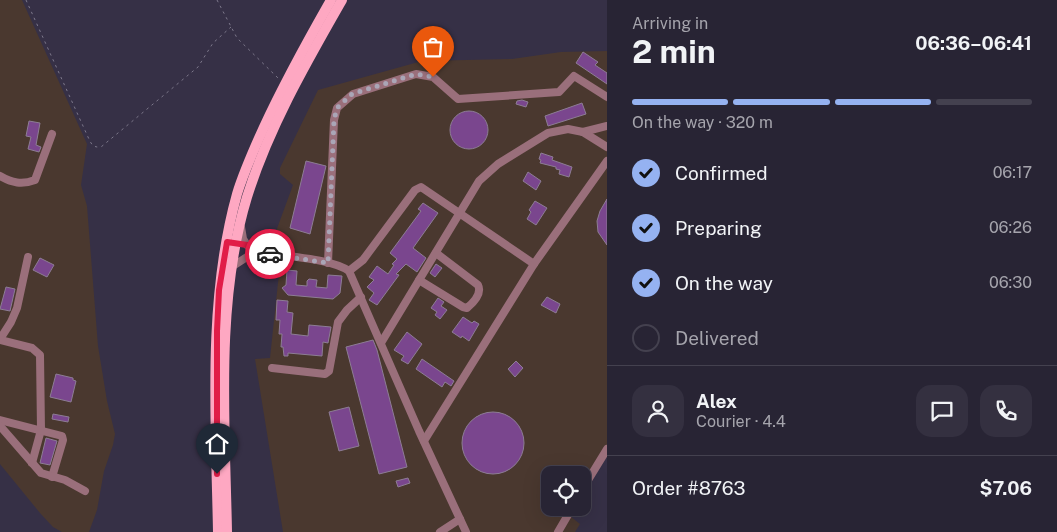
<!DOCTYPE html>
<meta charset="utf-8">
<style>
:root{--surface:#282434;--page:#343040;--text:#f1f3f6;--muted:#a5a4ac;--line:#44414f;--accent:#95b2f1}
body{margin:0;font-family:"Public Sans",sans-serif;background:var(--page);color:var(--text);height:100vh;display:flex;flex-direction:column;font-size:19px;white-space:nowrap}
*{box-sizing:border-box;margin:0}
p{font-size:16px;color:var(--muted)}
.icon{flex:none;width:28px;height:28px;fill:none;stroke:currentColor;stroke-width:2;stroke-linecap:round;stroke-linejoin:round}
.map{position:relative;flex:1;overflow:hidden}
.sheet{display:flex;flex-direction:column;background:var(--surface);width:450px}
.sheet>*{flex:none}
.buttons{position:absolute;left:541px;top:466px;display:grid;gap:10px}
.buttons a{display:grid;place-items:center;width:50px;height:50px;border-radius:10px;background:var(--surface);box-shadow:0 5px 20px #0002,0 0 0 1px var(--line);font-size:25px}
.pin{position:absolute;display:grid;place-items:center;width:42px;height:42px;color:#fff;margin:-51px -21px;border-radius:50% 50% 50% 0;rotate:-45deg;box-shadow:0 0 5px #0007}
.pin .icon{rotate:45deg}
.courier{position:absolute;display:grid;place-items:center;width:50px;height:50px;margin:-25px;border:4px solid #e11d48;border-radius:50%;background:#fff;color:#222;box-shadow:0 1px 6px #0007}
.overview em{font-style:normal;font-weight:700}
.overview div{display:flex;flex-direction:column-reverse}
.overview{display:flex;align-items:center;justify-content:space-between;height:85px;padding:0 25px}
h1{font-size:32px;font-weight:700;line-height:38px}
.bar{display:grid;grid-template-columns:repeat(4,1fr);gap:8px 5px;align-content:center;height:60px;padding:0 25px}
.bar i{height:6px;border-radius:4px;background:var(--line)}
.bar .selected{background:var(--accent)}
.bar p{grid-column:span 4}
.line{display:flex;align-items:center;gap:12px;padding:0 25px;border-top:1px solid var(--line)}
.line div{flex:1}
.round{display:grid;place-items:center;flex:none;width:52px;height:52px;border-radius:15px;background:var(--page)}
ol{padding:0 25px;list-style:none}
li{display:flex;align-items:center;gap:15px;height:55px}
li p{margin-inline-start:auto}
li .icon{padding:5px;border-radius:50%;background:var(--accent);color:#111;stroke-width:4}
li:last-child{color:var(--muted)}
li i{width:28px;height:28px;border:2px solid var(--line);border-radius:50%}
main{display:flex;flex:1;min-height:0}
.map>svg:first-child{display:block}
.industrial{fill:#4a382f}
.building{fill:#7a468e;stroke:#8d7d94}
.lines{fill:none;stroke-linecap:round;stroke-linejoin:round}
.path{stroke:#7d788b;stroke-width:1;stroke-dasharray:2.5 4;stroke-linecap:butt}
.minor{stroke:#9a6f7b;stroke-width:8}
.major{stroke:#fea8c2;stroke-width:10}
.done{stroke:#aaa6b7;stroke-width:5;stroke-dasharray:0 9}
.route{stroke:#e11d48;stroke-width:6}
</style>
<main>
<div class="map">
<svg width="607" height="532" viewBox="0 0 607 532">
<rect width="100%" height="100%" fill="#363046"/>
<!-- industrial -->
<g class="industrial">
<polygon points="0,0 22,0 87,144 81,185 87,206 98,346 107,401 115,434 113,445 104,471 97,510 89,532 62,532 53,527 40,513 0,464"/>
<polygon points="607,51 607,456 583,495 582,475 550,475 550,508 575,508 570,516 580,524 575,532 283,532 255,359 270,358 280,264 274,263 268,253 293,185 280,174 280,168 318,90 422,61 512,59 561,52"/>
</g>
<!-- building -->
<g class="building">
<polygon points="583,52 598,62 595,65 607,73 607,84 576,63"/>
<polygon points="522,100 528,102 526,107 516,104 517,101"/>
<polygon points="582,103 586,114 548,126 545,116"/>
<circle cx="469" cy="130" r="19"/>
<polygon points="29,121 40,123 36,145 41,147 39,152 28,149 31,137 26,136"/>
<polygon points="541,153 553,157 552,160 572,167 569,177 559,174 560,170 556,169 556,167 540,163 541,160 539,159"/>
<polygon points="306,161 326,166 310,234 290,228"/>
<polygon points="528,172 541,181 536,190 523,181"/>
<polygon points="607,199 607,245 598,232 597,221 600,211"/>
<polygon points="535,201 547,208 536,225 527,219 531,212 529,210"/>
<polygon points="423,203 438,213 413,248 426,258 417,272 406,264 396,274 399,275 377,305 369,300 374,293 367,287 374,280 369,277 377,266 388,274 394,265 392,264 397,259 390,253 421,211 418,209"/>
<polygon points="281,236 289,238 287,250 275,248 276,243 280,244"/>
<polygon points="40,258 54,265 47,277 33,270"/>
<polygon points="436,264 442,268 435,277 430,273"/>
<polygon points="287,270 297,271 296,285 307,286 307,281 309,279 317,280 316,287 327,288 328,275 342,276 340,293 333,299 288,295 282,288 286,285"/>
<polygon points="6,287 15,289 10,311 0,309"/>
<polygon points="547,297 560,304 556,313 541,305"/>
<polygon points="438,298 444,302 441,306 447,310 440,319 435,315 437,312 431,308"/>
<polygon points="277,300 288,301 287,312 293,313 291,334 308,336 309,325 331,327 328,343 323,342 322,356 288,353 288,356 284,356 283,347 281,347 282,334 279,334 280,320 276,320"/>
<polygon points="463,317 472,323 474,321 479,324 469,341 462,336 461,338 452,332"/>
<polygon points="407,332 422,344 408,364 401,360 404,356 394,350"/>
<polygon points="373,340 377,350 407,467 379,474 346,347"/>
<polygon points="422,359 454,381 451,386 445,382 442,387 416,369"/>
<polygon points="516,361 523,368 515,377 508,369"/>
<polygon points="56,374 73,378 73,380 76,381 71,402 50,397"/>
<polygon points="349,407 359,446 339,451 329,412"/>
<circle cx="493" cy="443" r="31"/>
<polygon points="53,414 69,417 68,422 52,419"/>
<polygon points="46,438 57,441 50,465 40,463"/>
<polygon points="408,478 410,483 398,487 396,481"/>
</g>
<g class="lines">
<!-- path -->
<g class="path">
<path d="M 26,0 L 88,137 C 91,143 92,148 101,147 L 198,67 L 213,43 L 231,27"/>
<polyline points="217,0 237,38 279,79"/>
</g>
<!-- minor -->
<g class="minor">
<polyline points="583,132 607,126"/>
<path d="M 0,176 C 12,183 22,185 35,180 L 52,134"/>
<polyline points="241,227 243,239 247,245 260,247 268,253"/>
<polyline points="328,263 334,120 337,108 353,94 416,74 433,77 458,99 559,92 574,76 607,97"/>
<path d="M 233,266 L 250,255 L 259,256 L 268,253 C 290,257 332,259 349,271 L 419,431 L 466,532"/>
<polyline points="349,271 363,260 415,190 421,187 534,264"/>
<path d="M 419,280 L 463,307 L 467,308 C 474,302 482,293 478,285 L 436,253"/>
<polyline points="0,339 11,322 17,308 28,257"/>
<polyline points="0,340 32,348 40,355 41,430 32,463"/>
<polyline points="381,343 479,181 498,164 548,133 568,129 583,132 607,147"/>
<polyline points="272,368 325,374 329,371 338,322 347,310 361,297"/>
<polyline points="0,420 62,436 63,440 52,477"/>
<polyline points="0,426 41,473 65,480 85,491"/>
<polyline points="424,441 534,264 607,161"/>
<polyline points="582,490 607,449"/>
<polyline points="440,532 460,519"/>
<polyline points="558,532 572,508"/>
</g>
<!-- major -->
<g class="major">
<path d="M 218,532 C 216,422 207,301 237,194 C 244,171 254,149 264,127 C 284,84 307,42 331,0"/>
<path d="M 227,532 C 225,423 215,302 247,197 C 269,127 306,63 342,0"/>
</g>
</g>
<g class="lines">
<!-- done -->
<polyline class="done" points="270,254 328,263 334,120 337,108 352,94 416,74 433,77"/>
<!-- route -->
<polyline class="route" points="217,474 217,331 219,290 227,242 260,247 270,254"/>
</g>
</svg>
<div class="buttons">
<a><svg class="icon" aria-label="locate" viewBox="0 0 24 24"><circle cx="12" cy="12" r="6"/><path d="M12 2v4M12 18v4M2 12h4M18 12h4"/></svg></a>
</div>
<div class="pin" style="left:433px;top:77px;background:#ea580c"><svg class="icon" aria-label="bag" viewBox="0 0 24 24"><path d="M5 8h14l-1 12H6zM9 8a3 3 0 0 1 6 0"/></svg></div>
<div class="pin" style="left:217px;top:474px;background:#1f2937"><svg class="icon" aria-label="home" viewBox="0 0 24 24"><path d="M3 11l9-7 9 7M6 9v11h12V9"/></svg></div>
<div class="courier" style="left:270px;top:254px"><svg class="icon" aria-label="car" viewBox="0 0 24 24"><path d="M5 17H2v-5l4-1 3-4h7l3 4 3 1v5h-3M9 17h6M6 11h13"/><circle cx="7" cy="17" r="2"/><circle cx="17" cy="17" r="2"/></svg></div>
</div>
<section class="sheet">
<div class="overview"><div><h1>2 min</h1><p>Arriving in</p></div><em>06:36–06:41</em></div>
<div class="bar"><i class="selected"></i><i class="selected"></i><i class="selected"></i><i></i><p>On the way · 320 m</p></div>
<ol>
<li><svg class="icon" aria-label="check" viewBox="0 0 24 24"><path d="M5 12l5 5 9-10"/></svg>Confirmed<p>06:17</p></li>
<li><svg class="icon" aria-label="check" viewBox="0 0 24 24"><path d="M5 12l5 5 9-10"/></svg>Preparing<p>06:26</p></li>
<li><svg class="icon" aria-label="check" viewBox="0 0 24 24"><path d="M5 12l5 5 9-10"/></svg>On the way<p>06:30</p></li>
<li><i></i>Delivered</li>
</ol>
<div class="line" style="height:90px"><a class="round"><svg class="icon" aria-label="person" viewBox="0 0 24 24"><circle cx="12" cy="8" r="4"/><path d="M4 21q1-7 8-7t8 7"/></svg></a><div><b>Alex</b><p>Courier · 4.4</p></div><a class="round"><svg class="icon" aria-label="chat" viewBox="0 0 24 24"><path d="M4 5h16v11H9l-5 4z"/></svg></a><a class="round"><svg class="icon" aria-label="phone" viewBox="0 0 24 24"><path d="M5 4h4l2 5-3 2q2 4 5 5l2-3 5 2v4C11 20 4 13 5 4z"/></svg></a></div>
<div class="line" style="height:65px"><div>Order #8763</div><b>$7.06</b></div>
</section>
</main>
